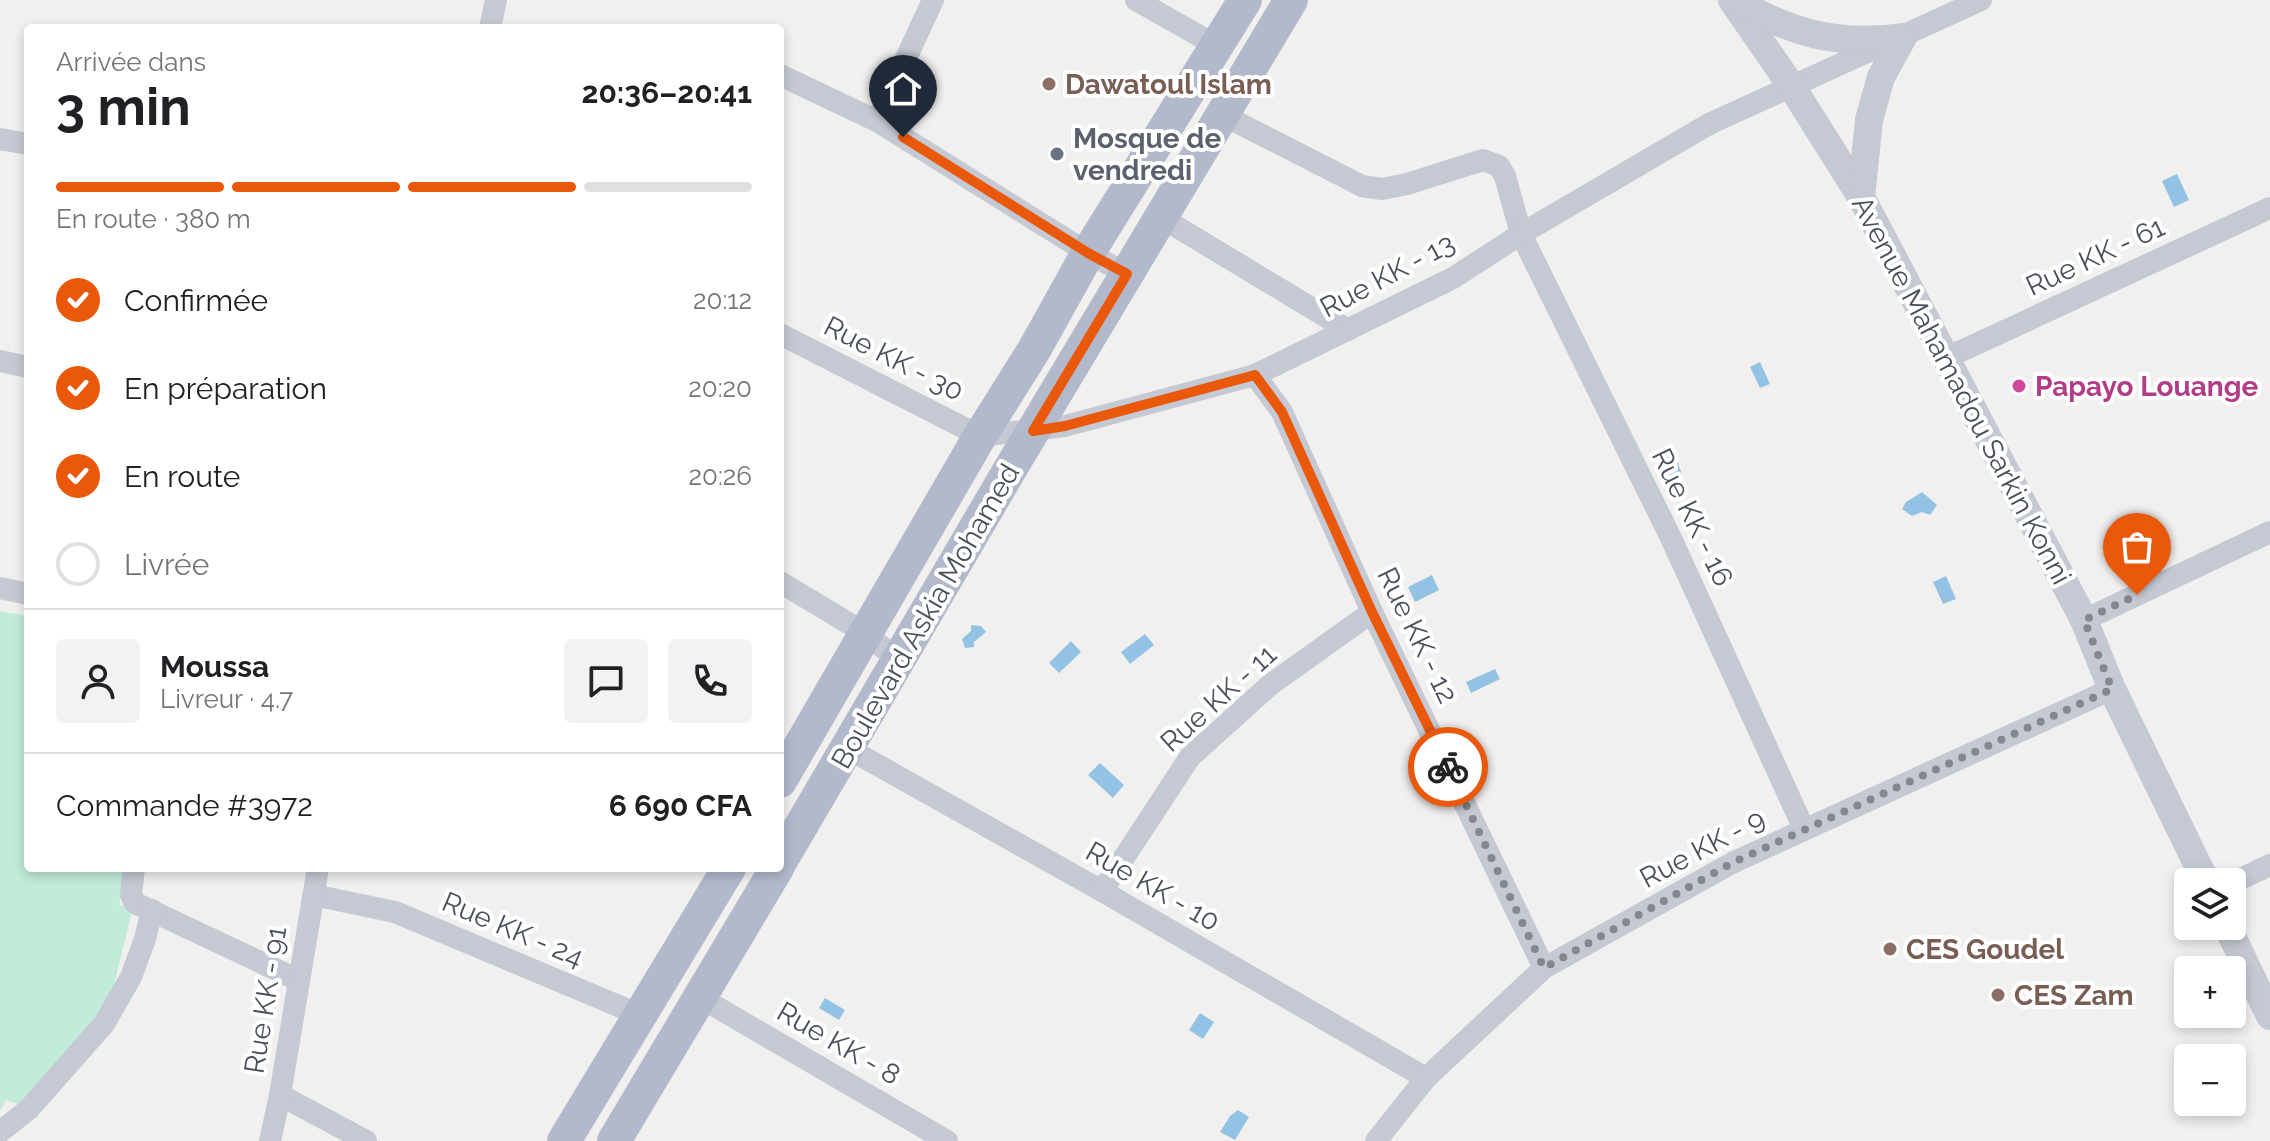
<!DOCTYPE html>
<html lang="fr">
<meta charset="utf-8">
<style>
:root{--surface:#fff;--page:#f2f2f2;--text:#202124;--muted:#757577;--line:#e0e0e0;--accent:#ea580c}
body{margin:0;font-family:Raleway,sans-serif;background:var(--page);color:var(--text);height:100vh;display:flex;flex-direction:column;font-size:30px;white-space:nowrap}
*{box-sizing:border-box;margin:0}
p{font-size:26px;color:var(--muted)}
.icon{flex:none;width:44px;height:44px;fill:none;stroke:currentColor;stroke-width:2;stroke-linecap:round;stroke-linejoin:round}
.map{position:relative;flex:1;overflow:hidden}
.drawer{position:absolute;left:24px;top:24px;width:760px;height:848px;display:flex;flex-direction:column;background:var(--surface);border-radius:8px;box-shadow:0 4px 12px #0003}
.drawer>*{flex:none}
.fabs{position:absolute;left:2174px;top:868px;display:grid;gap:16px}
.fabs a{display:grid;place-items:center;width:72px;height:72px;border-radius:8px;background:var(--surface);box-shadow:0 4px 12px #0003;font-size:40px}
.pin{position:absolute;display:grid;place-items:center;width:68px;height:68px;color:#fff;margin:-82px -34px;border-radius:50% 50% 50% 0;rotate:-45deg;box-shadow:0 0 8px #0007}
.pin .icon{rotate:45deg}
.courier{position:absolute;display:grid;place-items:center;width:80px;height:80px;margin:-40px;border:6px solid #ea580c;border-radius:50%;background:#fff;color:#222;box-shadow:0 2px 10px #0007}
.summary em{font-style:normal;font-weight:700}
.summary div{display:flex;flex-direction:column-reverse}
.summary{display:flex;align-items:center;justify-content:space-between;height:136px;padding:0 32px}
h1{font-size:52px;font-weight:700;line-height:60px}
.bar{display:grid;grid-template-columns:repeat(4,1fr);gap:12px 8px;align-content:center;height:96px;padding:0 32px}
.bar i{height:10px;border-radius:6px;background:var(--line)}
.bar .on{background:var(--accent)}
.bar p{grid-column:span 4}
.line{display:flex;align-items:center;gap:20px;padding:0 32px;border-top:2px solid var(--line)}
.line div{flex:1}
.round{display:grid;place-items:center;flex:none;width:84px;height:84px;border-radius:8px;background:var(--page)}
ol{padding:0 32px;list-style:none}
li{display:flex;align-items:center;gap:24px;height:88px}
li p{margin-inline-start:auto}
li .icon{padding:8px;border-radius:50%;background:var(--accent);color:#fff;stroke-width:4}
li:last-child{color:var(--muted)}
li i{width:44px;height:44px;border:4px solid var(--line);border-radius:50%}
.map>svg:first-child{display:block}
.green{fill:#c2ebda}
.water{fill:#93c3e4}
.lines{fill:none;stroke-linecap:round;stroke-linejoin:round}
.minor{stroke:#c4c9d3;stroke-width:22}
.tertiary{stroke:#c4c9d3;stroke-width:28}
.primary{stroke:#b2b9cb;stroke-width:34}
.done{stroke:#84878f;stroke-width:8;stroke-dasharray:0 14.4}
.route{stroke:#ea580c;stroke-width:10}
.education-dot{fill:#8d6e63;stroke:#fff;stroke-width:3}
.worship-dot{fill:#6b7280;stroke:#fff;stroke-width:3}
.hotel-dot{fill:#d1479c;stroke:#fff;stroke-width:3}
.labels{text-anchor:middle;stroke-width:8;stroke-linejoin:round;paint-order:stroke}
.education-label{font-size:28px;font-weight:bold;fill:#785e54;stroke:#fff;text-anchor:start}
.worship-label{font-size:28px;font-weight:bold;fill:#5b616d;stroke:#fff;text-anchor:start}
.street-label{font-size:28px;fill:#494f5b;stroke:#fff}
.hotel-label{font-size:28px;font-weight:bold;fill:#b23c85;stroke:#fff;text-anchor:start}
</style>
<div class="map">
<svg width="2270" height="1141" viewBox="0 0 2270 1141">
<rect width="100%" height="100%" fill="#f2f0ef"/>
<!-- green -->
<polygon class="green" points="0,611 28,616 28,868 127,868 119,905 133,908 108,1009 26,1107 6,1100 0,1111"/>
<!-- water -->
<g class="water">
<polygon points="2177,174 2189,200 2174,207 2162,181"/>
<polygon points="1760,362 1770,384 1760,388 1750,367"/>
<polygon points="1674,454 1682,474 1669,479 1660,460"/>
<polygon points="1922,492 1937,505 1930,515 1922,512 1912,516 1902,509 1906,502"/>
<polygon points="1432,575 1439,590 1415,602 1408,587"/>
<polygon points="1946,576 1956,599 1943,604 1933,582"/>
<polygon points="971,625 981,626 986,632 974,642 974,647 965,648 962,639 971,631"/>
<polygon points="1145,634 1154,645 1130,664 1121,652"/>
<polygon points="1071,641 1081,652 1059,673 1049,663"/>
<polygon points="1495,669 1500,679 1471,693 1466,682"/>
<polygon points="1100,763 1124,785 1113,798 1088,775"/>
<polygon points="825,998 845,1010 839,1020 819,1008"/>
<polygon points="1200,1013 1214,1022 1203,1039 1189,1030"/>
<polygon points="1238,1110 1249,1117 1235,1140 1220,1132 1230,1116"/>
</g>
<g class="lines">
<!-- minor -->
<g class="minor">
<polyline points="1136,0 1217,46"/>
<polyline points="490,28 496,0"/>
<polyline points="780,75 877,121 1088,253 1127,274"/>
<polyline points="1223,115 1362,186 1382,189 1407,184 1483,160 1499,166 1505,176 1521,234 1670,536 1804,829"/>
<polyline points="877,121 933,0"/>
<polyline points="0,139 28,144"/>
<polyline points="1162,218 1348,330"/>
<polyline points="780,334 980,436 1065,426 1255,375 1453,278 1521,234 1709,124 1981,0"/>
<polyline points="1946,358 2270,208"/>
<polyline points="0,361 28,367"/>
<polyline points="1255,375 1282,412 1372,612 1544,968"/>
<polyline points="780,582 865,633 898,660"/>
<polyline points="0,588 28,594"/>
<polyline points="2084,620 2270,532"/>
<polyline points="849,749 1102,891 1426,1078"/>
<polyline points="134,868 131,895 135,903 298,980"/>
<polyline points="2232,883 2270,865"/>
<polyline points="1102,891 1190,757 1270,685 1372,612"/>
<polyline points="313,895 395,912 640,1015"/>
<polyline points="701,998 947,1141"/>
<polyline points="280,1095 366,1141"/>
<polyline points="0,1132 29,1109 104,1024 131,977 145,939 152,910"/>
<polyline points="270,1141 280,1095 318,868"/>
<polyline points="1376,1141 1426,1078 1544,968 1732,863 2112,689"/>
</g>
<!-- tertiary -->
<g class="tertiary">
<polyline points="1732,0 1792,87 1861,197 2084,620 2112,689 2206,882"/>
<path d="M 1736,1 C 1792,34 1839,46 1903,37"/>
<polyline points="1861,197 1869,120 1881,77 1903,37"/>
<polyline points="2227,926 2270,1016"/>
</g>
<!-- primary -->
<g class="primary">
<polyline points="780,781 980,436 1034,350 1088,253 1245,0"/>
<polyline points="780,862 1009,471 1291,0"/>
<polyline points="564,1141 729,868"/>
<polyline points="614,1141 777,868"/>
</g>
</g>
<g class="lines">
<!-- done -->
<polyline class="done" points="1448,767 1544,968 1732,863 2112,689 2084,620 2137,595"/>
<!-- route -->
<polyline class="route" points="903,137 1088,253 1127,274 1033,431 1065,426 1255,375 1282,412 1372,612 1448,767"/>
</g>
<!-- markers -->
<g class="education-dot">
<circle cx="1049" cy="84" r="8"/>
<circle cx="1890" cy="949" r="8"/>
<circle cx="1998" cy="995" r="8"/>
</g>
<circle class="worship-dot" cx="1057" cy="154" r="8"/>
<circle class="hotel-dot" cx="2019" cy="386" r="8"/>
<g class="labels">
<!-- education labels -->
<g class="education-label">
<text x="1065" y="94">Dawatoul Islam</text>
<text x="1906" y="959">CES Goudel</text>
<text x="2014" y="1005">CES Zam</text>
</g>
<!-- worship labels -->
<g class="worship-label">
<text x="1073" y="148">Mosque de<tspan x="1073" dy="32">vendredi</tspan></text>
</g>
<!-- street labels -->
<g class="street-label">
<text transform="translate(2095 256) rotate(-25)" y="10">Rue KK - 61</text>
<text transform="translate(1387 275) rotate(-28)" y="10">Rue KK - 13</text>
<text transform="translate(894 358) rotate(27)" y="10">Rue KK - 30</text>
<text transform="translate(1962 390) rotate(62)" y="10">Avenue Mahamadou Sarkin Konni</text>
<text transform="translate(1693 517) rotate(64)" y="10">Rue KK - 16</text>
<text transform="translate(925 616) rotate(-60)" y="10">Boulevard Askia Mohamed</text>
<text transform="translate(1418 635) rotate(64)" y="10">Rue KK - 12</text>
<text transform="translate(1218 698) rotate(-42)" y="10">Rue KK - 11</text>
<text transform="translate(1702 848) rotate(-28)" y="10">Rue KK - 9</text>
<text transform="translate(1153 886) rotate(30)" y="10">Rue KK - 10</text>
<text transform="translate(513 929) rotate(23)" y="10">Rue KK - 24</text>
<text transform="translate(265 1000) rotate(-81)" y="10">Rue KK - 91</text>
<text transform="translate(839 1043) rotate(30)" y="10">Rue KK - 8</text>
</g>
<!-- hotel labels -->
<g class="hotel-label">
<text x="2035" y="396">Papayo Louange</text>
</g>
</g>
</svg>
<div class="fabs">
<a><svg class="icon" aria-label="layers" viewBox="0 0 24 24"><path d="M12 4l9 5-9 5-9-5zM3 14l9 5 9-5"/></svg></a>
<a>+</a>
<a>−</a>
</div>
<div class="pin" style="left:2137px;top:595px;background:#ea580c"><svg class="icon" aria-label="bag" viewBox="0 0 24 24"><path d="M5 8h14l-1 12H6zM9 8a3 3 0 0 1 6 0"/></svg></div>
<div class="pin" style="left:903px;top:137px;background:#1f2937"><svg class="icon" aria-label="home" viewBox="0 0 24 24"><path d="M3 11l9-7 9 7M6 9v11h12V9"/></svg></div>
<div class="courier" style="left:1448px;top:767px"><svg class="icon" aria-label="bike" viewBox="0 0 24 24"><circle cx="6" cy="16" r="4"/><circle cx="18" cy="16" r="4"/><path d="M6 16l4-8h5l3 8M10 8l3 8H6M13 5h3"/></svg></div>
<section class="drawer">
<div class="summary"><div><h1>3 min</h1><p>Arrivée dans</p></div><em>20:36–20:41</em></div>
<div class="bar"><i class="on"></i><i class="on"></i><i class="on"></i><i></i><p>En route · 380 m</p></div>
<ol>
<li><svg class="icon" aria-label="check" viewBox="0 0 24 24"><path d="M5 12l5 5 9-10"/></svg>Confirmée<p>20:12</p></li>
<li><svg class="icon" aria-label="check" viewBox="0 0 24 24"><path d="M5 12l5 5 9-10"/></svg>En préparation<p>20:20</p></li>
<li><svg class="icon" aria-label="check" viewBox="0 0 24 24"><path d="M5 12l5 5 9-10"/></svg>En route<p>20:26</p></li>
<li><i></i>Livrée</li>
</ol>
<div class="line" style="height:144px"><a class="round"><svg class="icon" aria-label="person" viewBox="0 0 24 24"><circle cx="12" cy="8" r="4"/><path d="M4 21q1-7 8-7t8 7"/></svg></a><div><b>Moussa</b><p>Livreur · 4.7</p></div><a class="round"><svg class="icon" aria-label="chat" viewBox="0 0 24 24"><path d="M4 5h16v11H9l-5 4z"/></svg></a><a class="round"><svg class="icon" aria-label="phone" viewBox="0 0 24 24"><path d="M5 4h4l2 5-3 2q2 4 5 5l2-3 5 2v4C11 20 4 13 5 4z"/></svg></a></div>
<div class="line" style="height:104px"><div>Commande #3972</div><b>6 690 CFA</b></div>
</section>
</div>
